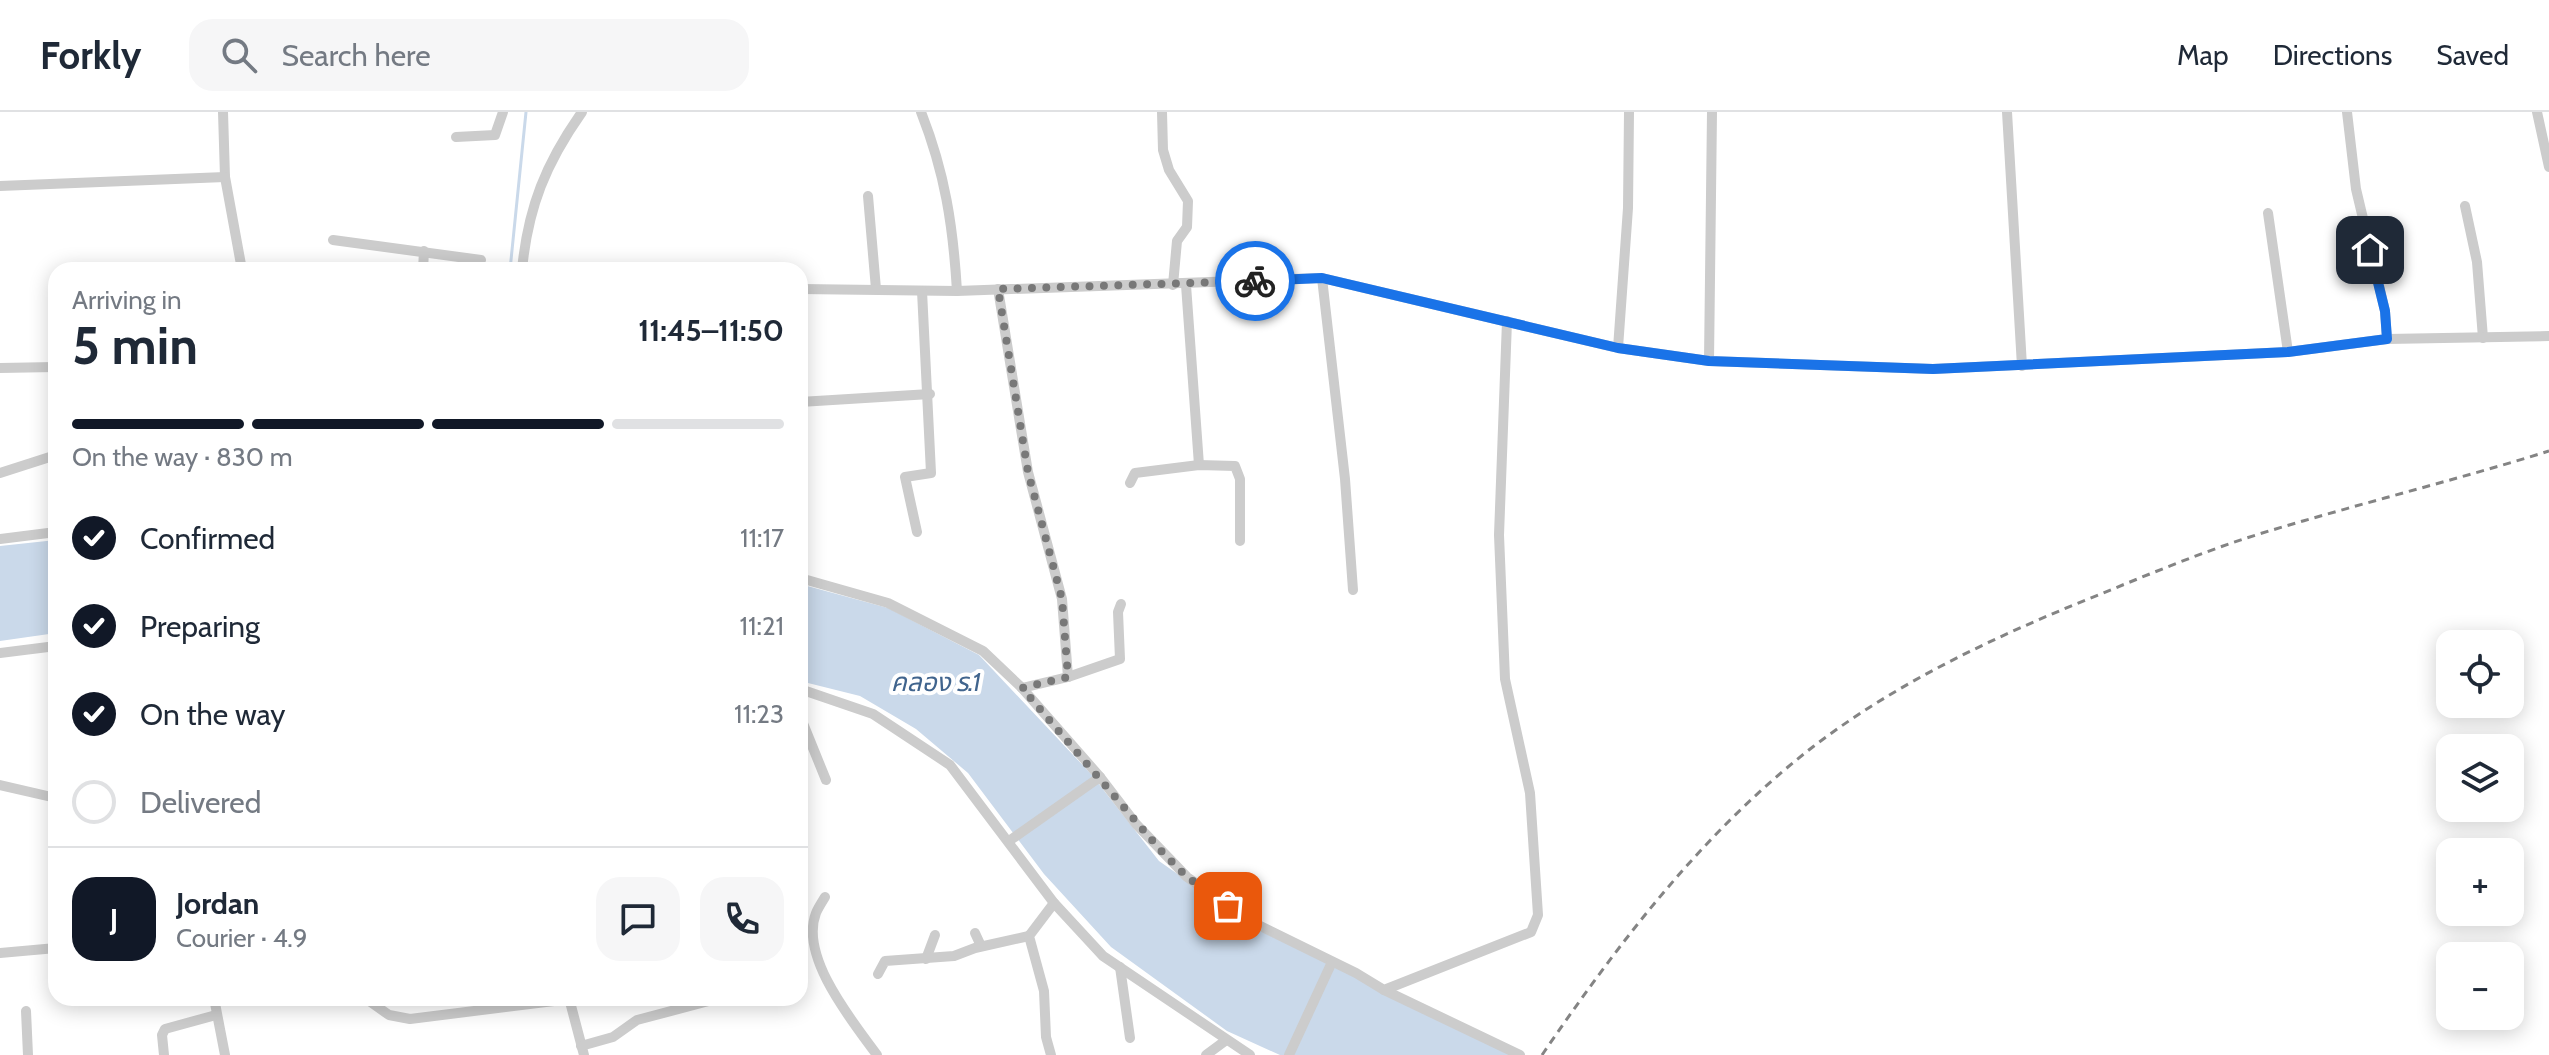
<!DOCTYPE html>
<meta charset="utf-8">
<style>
:root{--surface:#fff;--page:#f6f6f7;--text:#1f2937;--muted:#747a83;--line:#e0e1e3;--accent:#111827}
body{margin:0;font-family:Cabin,"Noto Sans Thai",sans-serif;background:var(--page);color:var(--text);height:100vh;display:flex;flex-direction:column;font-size:30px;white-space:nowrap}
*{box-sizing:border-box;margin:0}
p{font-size:26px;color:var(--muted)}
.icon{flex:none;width:44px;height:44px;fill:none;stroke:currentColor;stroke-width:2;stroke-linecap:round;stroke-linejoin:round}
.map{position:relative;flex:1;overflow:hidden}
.drawer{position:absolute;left:48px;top:150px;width:760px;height:744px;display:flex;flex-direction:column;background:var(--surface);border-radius:24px;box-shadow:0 4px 20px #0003}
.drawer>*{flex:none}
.tools{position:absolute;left:2436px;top:518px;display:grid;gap:16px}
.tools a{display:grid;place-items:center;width:88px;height:88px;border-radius:16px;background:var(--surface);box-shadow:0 4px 20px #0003;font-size:40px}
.pin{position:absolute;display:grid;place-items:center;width:68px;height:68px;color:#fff;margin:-34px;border-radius:16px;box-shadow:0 4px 12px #0006}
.courier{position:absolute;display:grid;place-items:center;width:80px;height:80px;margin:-40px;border:6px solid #1a73e8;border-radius:50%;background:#fff;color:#222;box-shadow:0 2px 10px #0007}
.summary em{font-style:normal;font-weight:800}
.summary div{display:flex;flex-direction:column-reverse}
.summary{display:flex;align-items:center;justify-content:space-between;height:136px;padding:0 24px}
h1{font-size:52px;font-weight:800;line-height:60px}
.bar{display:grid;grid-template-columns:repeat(4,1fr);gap:12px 8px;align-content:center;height:96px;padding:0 24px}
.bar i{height:10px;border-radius:6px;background:var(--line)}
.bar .selected{background:var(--accent)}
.bar p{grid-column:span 4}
.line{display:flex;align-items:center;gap:20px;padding:0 24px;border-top:2px solid var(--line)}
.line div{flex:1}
.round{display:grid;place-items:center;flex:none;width:84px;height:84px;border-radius:24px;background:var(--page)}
ol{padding:0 24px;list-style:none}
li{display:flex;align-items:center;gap:24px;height:88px}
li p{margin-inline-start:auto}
li .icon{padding:8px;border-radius:50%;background:var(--accent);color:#fff;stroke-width:4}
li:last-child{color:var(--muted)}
li i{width:44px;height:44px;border:4px solid var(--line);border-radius:50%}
header{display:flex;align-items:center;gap:48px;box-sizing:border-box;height:112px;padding:0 40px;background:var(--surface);border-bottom:2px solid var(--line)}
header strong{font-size:38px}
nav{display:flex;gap:44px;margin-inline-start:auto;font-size:28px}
.search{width:560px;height:72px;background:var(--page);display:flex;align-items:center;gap:20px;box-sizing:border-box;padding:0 28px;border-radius:24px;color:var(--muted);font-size:30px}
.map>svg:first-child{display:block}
.water{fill:#cad9ea}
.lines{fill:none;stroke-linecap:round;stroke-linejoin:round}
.stream{stroke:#cad9ea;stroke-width:3}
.minor{stroke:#ccc;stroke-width:10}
.rail{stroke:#848484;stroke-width:3;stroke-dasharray:8 6;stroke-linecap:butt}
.done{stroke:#787878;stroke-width:8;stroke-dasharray:0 14.4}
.route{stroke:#1a73e8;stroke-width:10}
.labels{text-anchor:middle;stroke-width:8;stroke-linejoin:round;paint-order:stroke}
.water-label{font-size:26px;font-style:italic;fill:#40648d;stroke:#fff}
</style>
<header>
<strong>Forkly</strong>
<div class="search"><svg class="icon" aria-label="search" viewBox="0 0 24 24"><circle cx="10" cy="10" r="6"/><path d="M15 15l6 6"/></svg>Search here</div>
<nav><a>Map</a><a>Directions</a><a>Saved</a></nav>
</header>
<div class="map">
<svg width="2549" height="943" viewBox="0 0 2549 943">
<rect width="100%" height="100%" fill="#fff"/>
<!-- water -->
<g class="water">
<polygon points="56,428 56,521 0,529 0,434"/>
<polygon points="800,472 888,496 979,543 1091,662 1159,749 1256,817 1525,943 1280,943 1227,919 1111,835 1044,762 968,661 916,617 860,584 800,569"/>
</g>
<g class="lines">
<!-- stream -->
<polyline class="stream" points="510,158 526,0"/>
<!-- minor -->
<g class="minor">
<polyline points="223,0 225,65 242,158"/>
<path d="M 921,0 C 945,61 953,113 957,179"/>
<polyline points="1162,0 1163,38 1169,58 1188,89 1187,115 1177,129 1173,173"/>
<polyline points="2007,0 2022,254"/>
<polyline points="2347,0 2356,77 2385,199 2387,227"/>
<polyline points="2537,0 2549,55"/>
<polyline points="456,25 495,23 503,0"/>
<polyline points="0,74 225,65"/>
<polyline points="868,84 876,177"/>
<polyline points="2465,94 2477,150 2483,226"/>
<polyline points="2268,101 2288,240"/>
<polyline points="333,128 481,148"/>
<polyline points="423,158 424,139"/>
<path d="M 522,158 C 528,95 546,51 582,0"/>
<polyline points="1322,166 1345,367 1353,478"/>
<polyline points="1186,173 1199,353"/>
<polyline points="800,177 957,179 1322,166 1618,236 1709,249 1933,257 2288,240 2387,227 2549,224"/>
<polyline points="998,177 1028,360 1062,487 1068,565 1022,576"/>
<polyline points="1618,236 1628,96 1629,0"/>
<polyline points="1709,249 1712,0"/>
<polyline points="0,256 55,255"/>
<polyline points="800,290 930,282"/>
<polyline points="0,361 56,343"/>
<polyline points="1130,371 1135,361 1199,353 1235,354 1240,367 1240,429"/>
<polyline points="917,420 905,365 931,361 922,179"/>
<polyline points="0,427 56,420"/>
<polyline points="800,466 888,491 983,539 1022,576 1100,665 1136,712 1187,765 1248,808 1356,861 1384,878 1531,820 1538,803 1530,681 1505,567 1499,423 1507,209"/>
<polyline points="0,541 56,534"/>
<polyline points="1068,565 1120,547 1118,500 1121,492"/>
<polyline points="800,577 873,602 950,653 1054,791 1103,844 1250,943"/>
<polyline points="800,604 826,668"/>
<polyline points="0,673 56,686"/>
<polyline points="1009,729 1100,665"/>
<path d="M 825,785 C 822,790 818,796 816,801 C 799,845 853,910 877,943"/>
<polyline points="975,821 981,834"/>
<polyline points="0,841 56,836"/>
<polyline points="926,847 935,823"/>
<polyline points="1120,855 1130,926"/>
<polyline points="878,862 885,849 954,844 975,836 1029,824"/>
<polyline points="1384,878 1520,943"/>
<polyline points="214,886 225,943"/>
<polyline points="365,886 389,903 410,907 570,887"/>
<polyline points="569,886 584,943"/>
<polyline points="26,899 28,943"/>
<polyline points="581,934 613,925 637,908 720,886"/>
<polyline points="164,943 162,923 165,917 216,903"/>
<polyline points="1051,943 1046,925 1044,879 1029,824 1054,791"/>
<polyline points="1206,943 1225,929"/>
<polyline points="1289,943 1332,850"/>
</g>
<!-- rail -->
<path class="rail" d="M 1542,943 C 1620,829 1704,719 1814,634 C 1902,567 2001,522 2103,481 C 2157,459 2212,436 2269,419 C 2362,391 2456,368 2549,339"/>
</g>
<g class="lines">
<!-- done -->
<polyline class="done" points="1228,794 1187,765 1163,741 1022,576 1068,565 1062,487 1028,360 998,177 1255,169"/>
<!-- route -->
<polyline class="route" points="1255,169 1322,166 1618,236 1709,249 1933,257 2288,240 2387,227 2385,199 2370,138"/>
</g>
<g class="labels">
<!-- water labels -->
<g class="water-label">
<text x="936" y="579">คลอง ร.1</text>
</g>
</g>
</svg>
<div class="tools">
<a><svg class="icon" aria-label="locate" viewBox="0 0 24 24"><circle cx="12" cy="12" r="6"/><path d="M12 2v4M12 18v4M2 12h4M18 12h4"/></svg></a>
<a><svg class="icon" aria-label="layers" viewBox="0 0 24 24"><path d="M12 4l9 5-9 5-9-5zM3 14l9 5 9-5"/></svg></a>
<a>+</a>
<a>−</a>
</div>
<div class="pin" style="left:1228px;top:794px;background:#ea580c"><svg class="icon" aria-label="bag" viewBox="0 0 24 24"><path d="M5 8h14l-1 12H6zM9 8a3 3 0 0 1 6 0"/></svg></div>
<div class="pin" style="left:2370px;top:138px;background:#1f2937"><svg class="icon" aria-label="home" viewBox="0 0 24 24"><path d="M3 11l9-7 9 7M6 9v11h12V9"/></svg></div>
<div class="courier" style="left:1255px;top:169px"><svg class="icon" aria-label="bike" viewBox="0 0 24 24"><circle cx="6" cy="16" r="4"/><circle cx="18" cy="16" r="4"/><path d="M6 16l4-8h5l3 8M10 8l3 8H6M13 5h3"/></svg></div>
<section class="drawer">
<div class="summary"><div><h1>5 min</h1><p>Arriving in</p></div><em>11:45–11:50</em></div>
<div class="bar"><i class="selected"></i><i class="selected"></i><i class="selected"></i><i></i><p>On the way · 830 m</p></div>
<ol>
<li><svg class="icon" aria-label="check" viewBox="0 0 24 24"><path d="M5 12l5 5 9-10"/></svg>Confirmed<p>11:17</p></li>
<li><svg class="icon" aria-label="check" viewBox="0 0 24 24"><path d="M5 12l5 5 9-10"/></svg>Preparing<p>11:21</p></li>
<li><svg class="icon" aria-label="check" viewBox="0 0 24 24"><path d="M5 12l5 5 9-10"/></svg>On the way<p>11:23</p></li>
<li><i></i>Delivered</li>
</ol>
<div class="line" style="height:144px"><b class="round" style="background:var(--accent);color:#fff">J</b><div><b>Jordan</b><p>Courier · 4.9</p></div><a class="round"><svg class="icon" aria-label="chat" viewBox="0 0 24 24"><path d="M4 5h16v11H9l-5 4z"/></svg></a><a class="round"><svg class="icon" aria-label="phone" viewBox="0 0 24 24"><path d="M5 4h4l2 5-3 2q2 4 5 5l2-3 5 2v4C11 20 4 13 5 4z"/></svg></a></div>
</section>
</div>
